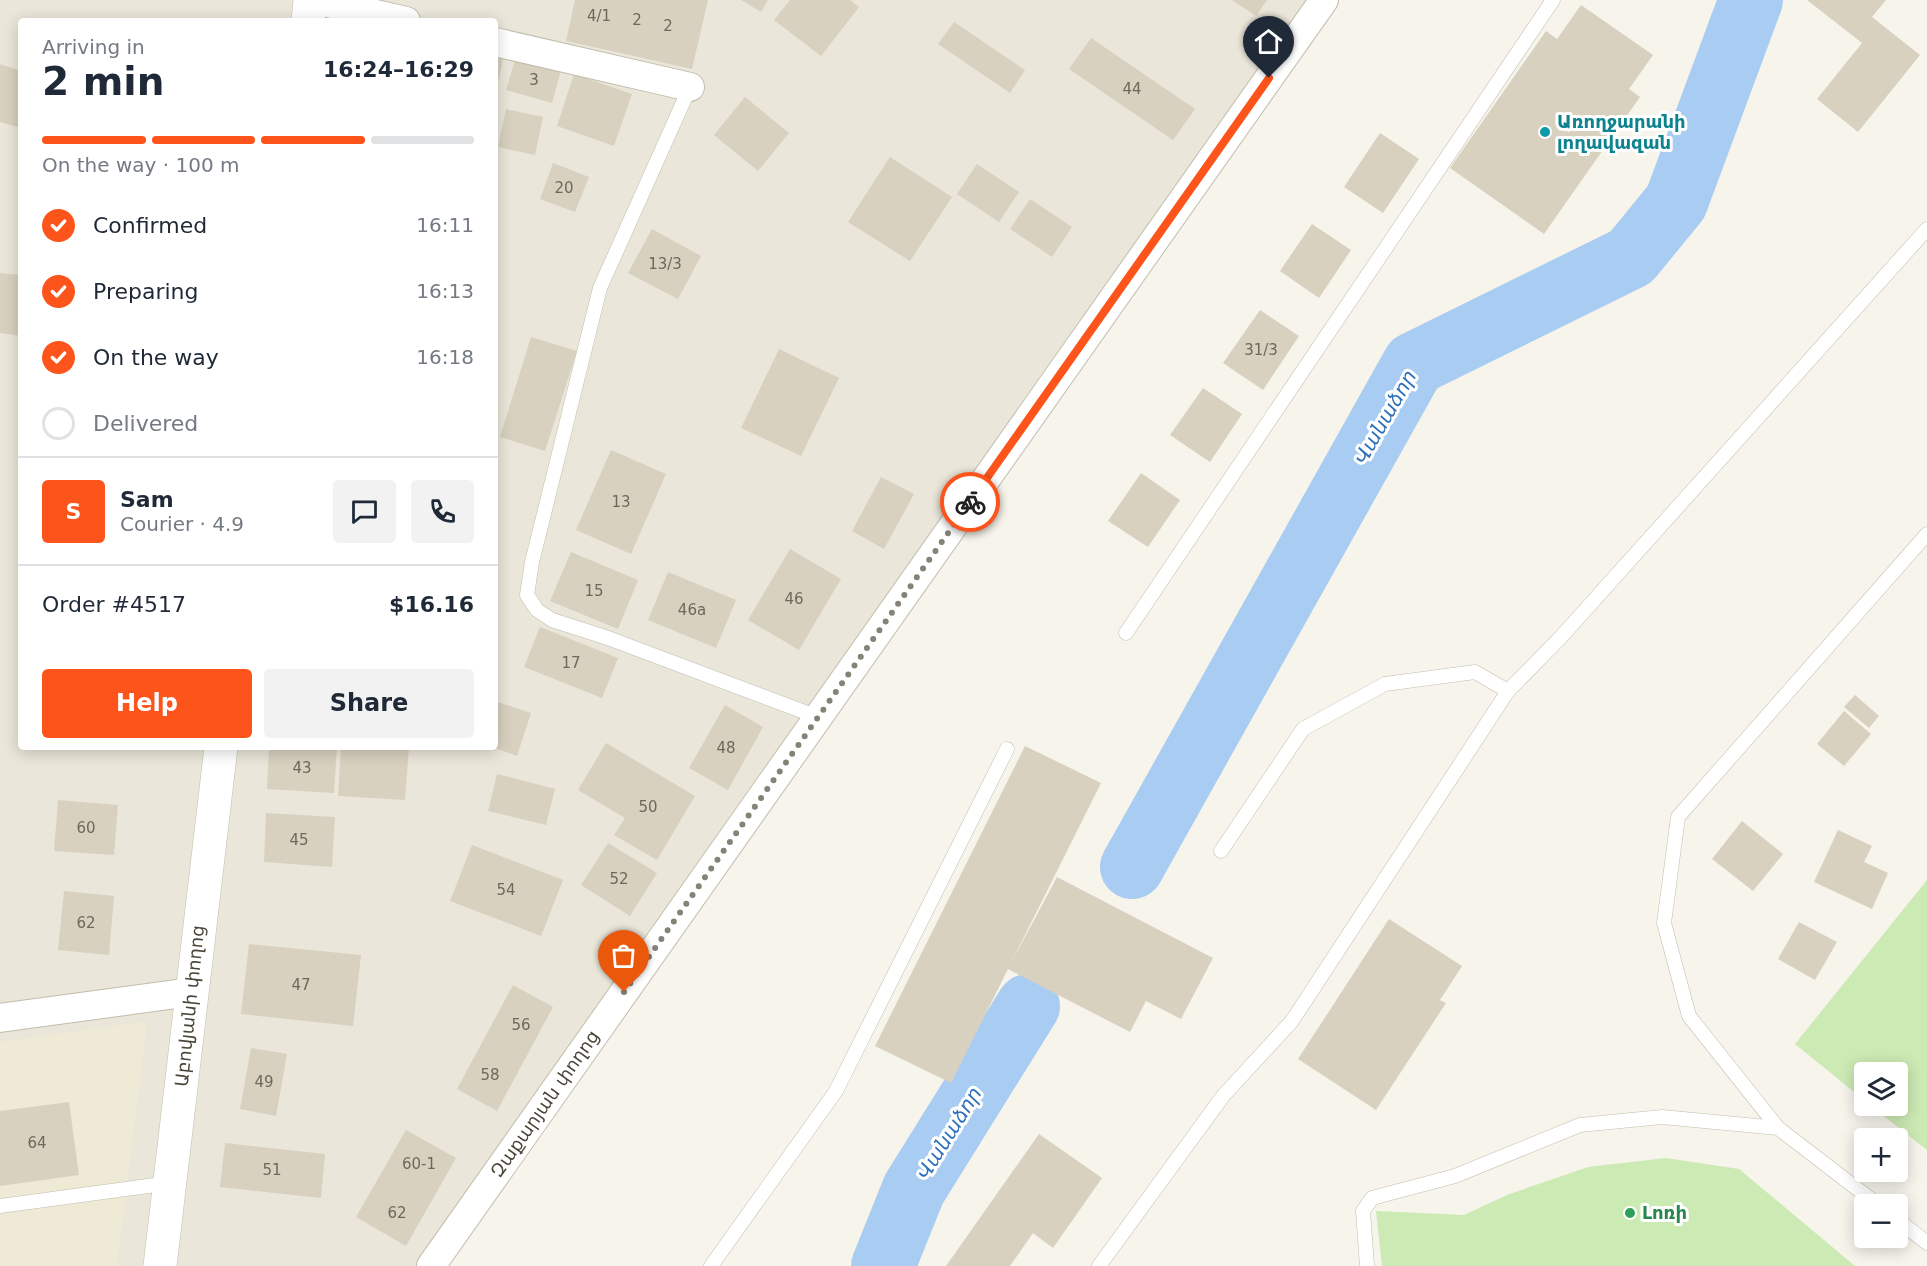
<!DOCTYPE html>
<meta charset="utf-8">
<style>
:root{--surface:#fff;--page:#f2f2f3;--text:#1f2937;--muted:#747a83;--line:#e0e1e3;--accent:#fd541b}
body{margin:0;font-family:"DejaVu Sans","Noto Sans Armenian",sans-serif;background:var(--page);color:var(--text);height:100vh;display:flex;flex-direction:column;font-size:22px;white-space:nowrap}
*{box-sizing:border-box;margin:0}
p{font-size:20px;color:var(--muted)}
.icon{flex:none;width:33px;height:33px;fill:none;stroke:currentColor;stroke-width:2;stroke-linecap:round;stroke-linejoin:round}
.map{position:relative;flex:1;overflow:hidden}
.side{position:absolute;left:18px;top:18px;width:480px;height:732px;display:flex;flex-direction:column;background:var(--surface);border-radius:6px;box-shadow:0 3px 15px #0003}
.side>*{flex:none}
.fabs{position:absolute;left:1854px;top:1062px;display:grid;gap:12px}
.fabs a{display:grid;place-items:center;width:54px;height:54px;border-radius:6px;background:var(--surface);box-shadow:0 3px 15px #0003;font-size:30px}
.pin{position:absolute;display:grid;place-items:center;width:51px;height:51px;color:#fff;margin:-62px -26px;border-radius:50% 50% 50% 0;rotate:-45deg;box-shadow:0 0 6px #0007}
.pin .icon{rotate:45deg}
.courier{position:absolute;display:grid;place-items:center;width:60px;height:60px;margin:-30px;border:4px solid #fd541b;border-radius:50%;background:#fff;color:#222;box-shadow:0 2px 8px #0007}
.overview em{font-style:normal;font-weight:800}
.overview div{display:flex;flex-direction:column-reverse}
.overview{display:flex;align-items:center;justify-content:space-between;height:102px;padding:0 24px}
h1{font-size:39px;font-weight:800;line-height:45px}
.bar{display:grid;grid-template-columns:repeat(4,1fr);gap:9px 6px;align-content:center;height:72px;padding:0 24px}
.bar i{height:8px;border-radius:4px;background:var(--line)}
.bar .current{background:var(--accent)}
.bar p{grid-column:span 4}
.line{display:flex;align-items:center;gap:15px;padding:0 24px;border-top:2px solid var(--line)}
.line div{flex:1}
.round{display:grid;place-items:center;flex:none;width:63px;height:63px;border-radius:6px;background:var(--page)}
ol{padding:0 24px;list-style:none}
li{display:flex;align-items:center;gap:18px;height:66px}
li p{margin-inline-start:auto}
li .icon{padding:6px;border-radius:50%;background:var(--accent);color:#fff;stroke-width:4}
li:last-child{color:var(--muted)}
li i{width:33px;height:33px;border:3px solid var(--line);border-radius:50%}
.primary-button{display:flex;gap:12px;margin-top:auto;padding:12px 24px}
.primary-button a{flex:1;height:69px;border-radius:6px;background:var(--accent);color:#fff;font-size:24px;font-weight:800;line-height:69px;text-align:center}
.primary-button a+a{background:var(--page);color:var(--text)}
.map>svg:first-child{display:block}
.residential{fill:#eae6d9;fill-rule:evenodd}
.education{fill:#efead5}
.green{fill:#cceab4}
.lines{fill:none;stroke-linecap:round;stroke-linejoin:round}
.river{stroke:#a8ccf2;stroke-width:64}
.building{fill:#d8d1c0}
.service-casing{stroke:#c2bdad;stroke-width:15}
.minor-casing{stroke:#c2bdad;stroke-width:30}
.tertiary-casing{stroke:#c2bdad;stroke-width:34}
.service{stroke:#fff;stroke-width:14}
.minor{stroke:#fff;stroke-width:28}
.tertiary{stroke:#fff;stroke-width:33}
.done{stroke:#868277;stroke-width:6;stroke-dasharray:0 10.8}
.route{stroke:#fd541b;stroke-width:8}
.culture-dot{fill:#0f9aa8;stroke:#fff;stroke-width:2}
.leisure-dot{fill:#2e9e5b;stroke:#fff;stroke-width:2}
.labels{text-anchor:middle;stroke-width:6;stroke-linejoin:round;paint-order:stroke}
.number-label{font-size:15px;fill:#6e685a}
.culture-label{font-size:18px;font-weight:bold;fill:#0d838f;stroke:#fff;text-anchor:start}
.street-label{font-size:18px;fill:#4a4538;stroke:#fff}
.leisure-label{font-size:18px;font-weight:bold;fill:#27864d;stroke:#fff;text-anchor:start}
.water-label{font-size:20px;font-style:italic;fill:#2e70ba;stroke:#fff}
</style>
<div class="map">
<svg width="1927" height="1266" viewBox="0 0 1927 1266">
<rect width="100%" height="100%" fill="#f6f4eb"/>
<!-- residential -->
<path class="residential" d="M 0,0 L 1314,0 L 422,1266 L 0,1266 ZM 21,21 L 495,21 L 495,747 L 21,747 Z"/>
<!-- education -->
<polygon class="education" points="147,1021 117,1266 0,1266 0,1042"/>
<!-- green -->
<g class="green">
<polygon points="1927,880 1927,1150 1871,1106 1898,1106 1898,1072 1864,1072 1864,1100 1795,1044"/>
<polygon points="1666,1158 1739,1169 1855,1266 1382,1266 1376,1211 1464,1215 1507,1195 1588,1167"/>
</g>
<g class="lines">
<!-- river -->
<g class="river">
<polyline points="1132,867 1414,364 1631,257 1676,202 1751,0"/>
<polyline points="883,1266 914,1189 1028,1006"/>
</g>
</g>
<!-- building -->
<g class="building">
<polygon points="575,0 708,0 692,69 566,41"/>
<polygon points="741,0 768,0 761,12"/>
<polygon points="790,0 850,0 859,7 821,56 774,20"/>
<polygon points="1232,0 1267,0 1256,16"/>
<polygon points="1807,0 1886,0 1872,17 1920,55 1858,132 1817,99 1862,43"/>
<polygon points="1581,5 1653,55 1629,89 1640,97 1544,234 1450,168 1546,31 1557,39"/>
<polygon points="954,22 1025,70 1010,93 938,44"/>
<polygon points="1091,38 1195,109 1173,140 1069,69"/>
<polygon points="495,51 504,53 499,79 495,79"/>
<polygon points="516,57 561,70 552,103 506,90"/>
<polygon points="0,64 21,71 21,128 0,122"/>
<polygon points="574,74 632,94 614,146 557,126"/>
<polygon points="745,97 789,133 758,171 714,135"/>
<polygon points="506,109 543,117 535,155 498,147"/>
<polygon points="1380,133 1419,159 1383,213 1344,187"/>
<polygon points="890,157 952,197 910,261 848,222"/>
<polygon points="553,163 589,177 575,212 540,199"/>
<polygon points="977,164 1019,192 999,222 957,194"/>
<polygon points="1030,199 1072,227 1052,257 1010,229"/>
<polygon points="1312,224 1351,250 1319,298 1280,271"/>
<polygon points="652,229 701,256 678,299 628,273"/>
<polygon points="0,273 21,275 21,336 0,333"/>
<polygon points="1260,310 1299,336 1263,390 1223,363"/>
<polygon points="531,337 577,351 545,451 500,437"/>
<polygon points="779,349 839,378 801,456 741,428"/>
<polygon points="1203,388 1242,414 1210,462 1170,435"/>
<polygon points="611,450 666,474 631,554 576,530"/>
<polygon points="1141,473 1180,500 1148,547 1108,521"/>
<polygon points="881,477 914,494 884,549 852,531"/>
<polygon points="790,549 841,579 799,650 748,620"/>
<polygon points="571,552 638,580 618,629 550,601"/>
<polygon points="668,572 736,600 716,648 648,620"/>
<polygon points="540,627 618,658 602,698 524,667"/>
<polygon points="1855,695 1879,716 1869,728 1844,707"/>
<polygon points="495,701 531,713 517,756 495,748"/>
<polygon points="725,705 763,727 728,790 689,768"/>
<polygon points="1844,711 1871,734 1844,766 1817,744"/>
<polygon points="606,743 695,796 657,860 614,835 625,818 578,790"/>
<polygon points="1025,746 1101,783 1010,965 1057,877 1213,958 1181,1019 1146,1001 1130,1032 1008,969 951,1083 875,1046"/>
<polygon points="269,747 337,747 334,793 267,789"/>
<polygon points="341,747 409,747 405,800 338,796"/>
<polygon points="497,774 555,789 546,825 488,811"/>
<polygon points="58,800 118,805 114,855 54,851"/>
<polygon points="266,813 335,817 332,867 264,862"/>
<polygon points="1742,821 1783,854 1753,891 1712,859"/>
<polygon points="1838,830 1872,846 1864,862 1888,873 1872,909 1814,882"/>
<polygon points="608,843 657,873 630,916 581,885"/>
<polygon points="472,845 563,880 541,936 450,901"/>
<polygon points="64,891 114,896 109,955 58,950"/>
<polygon points="1389,919 1462,966 1440,1000 1446,1003 1376,1110 1298,1059"/>
<polygon points="1799,922 1837,942 1815,980 1778,959"/>
<polygon points="249,944 361,955 353,1026 241,1014"/>
<polygon points="513,985 553,1007 497,1111 457,1089"/>
<polygon points="251,1048 287,1054 276,1116 240,1109"/>
<polygon points="69,1102 79,1175 0,1186 0,1111"/>
<polygon points="406,1130 456,1158 406,1246 356,1217"/>
<polygon points="1039,1134 1102,1178 1053,1248 1033,1233 1010,1266 946,1266"/>
<polygon points="225,1143 325,1154 321,1198 220,1187"/>
</g>
<g class="lines">
<!-- service casing -->
<g class="service-casing">
<g id="service">
<polyline points="690,87 600,288 532,562 527,595 537,610 552,620 608,638 818,717"/>
<polyline points="1126,633 1553,0"/>
<polyline points="1221,851 1303,729 1385,684 1475,672 1508,691"/>
<polyline points="1778,1128 1689,1016 1664,923 1678,817 1927,534"/>
<polyline points="0,1206 170,1183"/>
<polyline points="1898,1220 1927,1243"/>
<polyline points="711,1266 836,1091 1007,749"/>
<polyline points="1099,1266 1223,1096 1292,1021 1508,691 1561,637 1927,229"/>
<polyline points="1367,1266 1363,1211 1372,1198 1455,1176 1580,1125 1662,1117 1778,1128 1877,1204"/>
</g>
</g>
<!-- minor casing -->
<g class="minor-casing">
<g id="minor">
<polyline points="315,0 406,21"/>
<polyline points="495,42 690,87"/>
<polyline points="0,1018 191,992"/>
<polyline points="431,1266 1324,0"/>
</g>
</g>
<!-- tertiary casing -->
<g class="tertiary-casing">
<g id="tertiary">
<polyline points="308,21 310,0"/>
<polyline points="160,1266 221,747"/>
</g>
</g>
<!-- service -->
<use href="#service" class="service"/>
<!-- minor -->
<use href="#minor" class="minor"/>
<!-- tertiary -->
<use href="#tertiary" class="tertiary"/>
</g>
<g class="lines">
<!-- done -->
<polyline class="done" points="624,992 970,502"/>
<!-- route -->
<polyline class="route" points="970,502 1269,78"/>
</g>
<!-- markers -->
<circle class="culture-dot" cx="1545" cy="132" r="6"/>
<circle class="leisure-dot" cx="1630" cy="1213" r="6"/>
<g class="labels">
<!-- number labels -->
<g class="number-label">
<text x="599" y="21">4/1</text>
<text x="637" y="25">2</text>
<text x="668" y="31">2</text>
<text x="534" y="85">3</text>
<text x="1132" y="94">44</text>
<text x="564" y="193">20</text>
<text x="665" y="269">13/3</text>
<text x="1261" y="355">31/3</text>
<text x="621" y="507">13</text>
<text x="594" y="596">15</text>
<text x="794" y="604">46</text>
<text x="692" y="615">46a</text>
<text x="571" y="668">17</text>
<text x="726" y="753">48</text>
<text x="302" y="773">43</text>
<text x="648" y="812">50</text>
<text x="86" y="833">60</text>
<text x="299" y="845">45</text>
<text x="619" y="884">52</text>
<text x="506" y="895">54</text>
<text x="86" y="928">62</text>
<text x="301" y="990">47</text>
<text x="521" y="1030">56</text>
<text x="490" y="1080">58</text>
<text x="264" y="1087">49</text>
<text x="37" y="1148">64</text>
<text x="419" y="1169">60-1</text>
<text x="272" y="1175">51</text>
<text x="397" y="1218">62</text>
</g>
<!-- culture labels -->
<g class="culture-label">
<text x="1557" y="128">Առողջարանի<tspan x="1557" dy="21">լողավազան</tspan></text>
</g>
<!-- street labels -->
<g class="street-label">
<text transform="translate(190 1006) rotate(-84)" y="6">Աբովյանի փողոց</text>
<text transform="translate(545 1104) rotate(-55)" y="6">Զաքարյան փողոց</text>
</g>
<!-- leisure labels -->
<g class="leisure-label">
<text x="1642" y="1219">Լոռի</text>
</g>
<!-- water labels -->
<g class="water-label">
<text transform="translate(1385 417) rotate(-60)" y="7">Վանաձոր</text>
<text transform="translate(949 1133) rotate(-58)" y="7">Վանաձոր</text>
</g>
</g>
</svg>
<div class="fabs">
<a><svg class="icon" aria-label="layers" viewBox="0 0 24 24"><path d="M12 4l9 5-9 5-9-5zM3 14l9 5 9-5"/></svg></a>
<a>+</a>
<a>−</a>
</div>
<div class="pin" style="left:624px;top:992px;background:#ea580c"><svg class="icon" aria-label="bag" viewBox="0 0 24 24"><path d="M5 8h14l-1 12H6zM9 8a3 3 0 0 1 6 0"/></svg></div>
<div class="pin" style="left:1269px;top:78px;background:#1f2937"><svg class="icon" aria-label="home" viewBox="0 0 24 24"><path d="M3 11l9-7 9 7M6 9v11h12V9"/></svg></div>
<div class="courier" style="left:970px;top:502px"><svg class="icon" aria-label="bike" viewBox="0 0 24 24"><circle cx="6" cy="16" r="4"/><circle cx="18" cy="16" r="4"/><path d="M6 16l4-8h5l3 8M10 8l3 8H6M13 5h3"/></svg></div>
<section class="side">
<div class="overview"><div><h1>2 min</h1><p>Arriving in</p></div><em>16:24–16:29</em></div>
<div class="bar"><i class="current"></i><i class="current"></i><i class="current"></i><i></i><p>On the way · 100 m</p></div>
<ol>
<li><svg class="icon" aria-label="check" viewBox="0 0 24 24"><path d="M5 12l5 5 9-10"/></svg>Confirmed<p>16:11</p></li>
<li><svg class="icon" aria-label="check" viewBox="0 0 24 24"><path d="M5 12l5 5 9-10"/></svg>Preparing<p>16:13</p></li>
<li><svg class="icon" aria-label="check" viewBox="0 0 24 24"><path d="M5 12l5 5 9-10"/></svg>On the way<p>16:18</p></li>
<li><i></i>Delivered</li>
</ol>
<div class="line" style="height:108px"><b class="round" style="background:var(--accent);color:#fff">S</b><div><b>Sam</b><p>Courier · 4.9</p></div><a class="round"><svg class="icon" aria-label="chat" viewBox="0 0 24 24"><path d="M4 5h16v11H9l-5 4z"/></svg></a><a class="round"><svg class="icon" aria-label="phone" viewBox="0 0 24 24"><path d="M5 4h4l2 5-3 2q2 4 5 5l2-3 5 2v4C11 20 4 13 5 4z"/></svg></a></div>
<div class="line" style="height:78px"><div>Order #4517</div><b>$16.16</b></div>
<div class="primary-button"><a>Help</a><a>Share</a></div>
</section>
</div>
